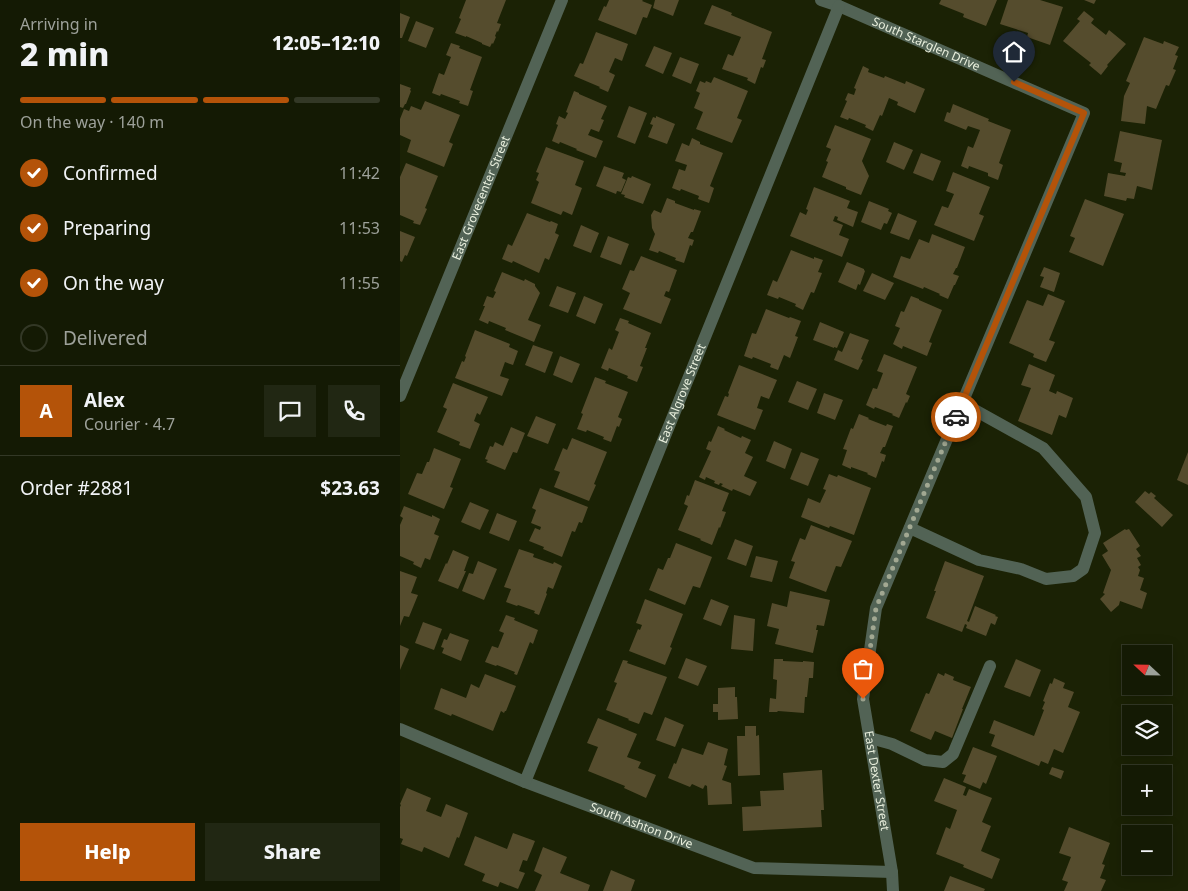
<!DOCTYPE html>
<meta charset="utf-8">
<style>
:root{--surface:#141a04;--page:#212713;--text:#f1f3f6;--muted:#9da19a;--line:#333826;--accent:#b45309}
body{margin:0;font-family:"Noto Sans",sans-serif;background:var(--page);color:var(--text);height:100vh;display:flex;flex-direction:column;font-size:19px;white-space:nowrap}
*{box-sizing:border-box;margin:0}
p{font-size:16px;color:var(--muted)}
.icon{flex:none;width:28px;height:28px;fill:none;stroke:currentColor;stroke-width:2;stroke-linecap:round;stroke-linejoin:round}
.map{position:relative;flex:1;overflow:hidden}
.side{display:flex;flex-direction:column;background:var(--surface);width:400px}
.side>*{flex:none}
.needle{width:32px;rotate:292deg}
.fabs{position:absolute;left:722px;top:645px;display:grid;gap:10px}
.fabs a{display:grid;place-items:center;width:50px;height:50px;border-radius:0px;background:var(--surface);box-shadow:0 2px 12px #0003,0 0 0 1px var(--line);font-size:25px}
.pin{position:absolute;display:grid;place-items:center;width:42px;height:42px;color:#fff;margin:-51px -21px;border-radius:50% 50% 50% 0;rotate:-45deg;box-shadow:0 0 5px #0007}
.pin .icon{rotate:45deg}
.courier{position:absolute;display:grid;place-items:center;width:50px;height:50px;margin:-25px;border:4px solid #b45309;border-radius:50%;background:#fff;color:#222;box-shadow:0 1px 6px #0007}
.headline em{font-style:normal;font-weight:800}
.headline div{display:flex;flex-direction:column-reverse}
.headline{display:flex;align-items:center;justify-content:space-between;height:85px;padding:0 20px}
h1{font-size:32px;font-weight:800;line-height:38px}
.bar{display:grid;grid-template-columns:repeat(4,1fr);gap:8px 5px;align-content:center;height:60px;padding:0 20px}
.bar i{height:6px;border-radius:4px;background:var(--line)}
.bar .selected{background:var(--accent)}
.bar p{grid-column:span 4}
.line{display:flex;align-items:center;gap:12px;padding:0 20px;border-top:1px solid var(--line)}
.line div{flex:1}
.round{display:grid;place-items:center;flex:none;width:52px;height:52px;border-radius:0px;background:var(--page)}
ol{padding:0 20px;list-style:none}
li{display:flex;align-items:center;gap:15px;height:55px}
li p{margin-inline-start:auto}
li .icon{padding:5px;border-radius:50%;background:var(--accent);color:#fff;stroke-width:4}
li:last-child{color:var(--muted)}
li i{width:28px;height:28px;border:2px solid var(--line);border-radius:50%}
.action{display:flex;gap:10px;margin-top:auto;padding:10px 20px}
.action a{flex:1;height:58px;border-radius:0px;background:var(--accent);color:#fff;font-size:20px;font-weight:800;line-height:58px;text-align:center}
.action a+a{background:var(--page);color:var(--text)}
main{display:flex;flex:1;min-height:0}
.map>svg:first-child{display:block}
.building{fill:#554c2d}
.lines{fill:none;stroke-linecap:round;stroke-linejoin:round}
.minor{stroke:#526355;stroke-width:12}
.done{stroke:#a2a892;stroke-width:5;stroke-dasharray:0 9}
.route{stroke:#b45309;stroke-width:6}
.labels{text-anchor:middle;stroke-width:4;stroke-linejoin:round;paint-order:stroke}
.street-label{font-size:12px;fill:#eaf0de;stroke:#070a02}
</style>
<main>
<section class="side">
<div class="headline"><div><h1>2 min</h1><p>Arriving in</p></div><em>12:05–12:10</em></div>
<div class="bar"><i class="selected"></i><i class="selected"></i><i class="selected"></i><i></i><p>On the way · 140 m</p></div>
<ol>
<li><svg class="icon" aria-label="check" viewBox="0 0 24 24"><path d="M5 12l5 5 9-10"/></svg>Confirmed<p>11:42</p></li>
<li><svg class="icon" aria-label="check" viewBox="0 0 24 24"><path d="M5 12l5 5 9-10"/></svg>Preparing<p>11:53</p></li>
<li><svg class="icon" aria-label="check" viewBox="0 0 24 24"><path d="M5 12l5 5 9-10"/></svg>On the way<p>11:55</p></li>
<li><i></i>Delivered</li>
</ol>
<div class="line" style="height:90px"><b class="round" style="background:var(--accent);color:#fff">A</b><div><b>Alex</b><p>Courier · 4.7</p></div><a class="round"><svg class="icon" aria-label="chat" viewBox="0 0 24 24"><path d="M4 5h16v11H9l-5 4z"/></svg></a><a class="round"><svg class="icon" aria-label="phone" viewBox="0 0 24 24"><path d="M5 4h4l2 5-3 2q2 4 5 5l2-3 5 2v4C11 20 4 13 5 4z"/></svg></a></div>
<div class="line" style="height:65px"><div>Order #2881</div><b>$23.63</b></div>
<div class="action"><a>Help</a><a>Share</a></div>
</section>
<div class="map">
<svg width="788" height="891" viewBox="0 0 788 891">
<rect width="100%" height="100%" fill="#1b2205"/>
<!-- building -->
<g class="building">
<polygon points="66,0 106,0 97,23 101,24 98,32 97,31 95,36 96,37 93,44 92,43 90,47 82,44 82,43 66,36 66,37 55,33 61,19 59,18"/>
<polygon points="209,0 243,0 242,1 252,5 247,18 243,17 236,35 198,20 204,6 206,7"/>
<polygon points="255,0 279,0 273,16 253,8"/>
<polygon points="541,0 597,0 586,26 563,17 564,14 539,4"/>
<polygon points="608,0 640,0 663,7 650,45 627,37 628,33 600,24"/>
<polygon points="684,0 696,0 694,4"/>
<polygon points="312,5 332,13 331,15 372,32 362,59 366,60 363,68 361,67 355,84 347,80 348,78 322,69 328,54 333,56 341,37 304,24"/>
<polygon points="684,11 694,19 691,23 706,35 709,30 726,44 707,65 708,66 701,75 689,65 691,63 663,41 680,21 677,19"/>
<polygon points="0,13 10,17 2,38 0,38"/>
<polygon points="16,21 34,28 26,48 8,41"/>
<polygon points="196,32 228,44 222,61 215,58 209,72 215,75 208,92 199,88 200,87 174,76 180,63 183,64"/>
<polygon points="744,37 763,44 764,41 779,47 775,55 778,56 773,69 776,70 769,86 766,85 756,109 747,106 745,124 721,121 724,96 730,83 726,81"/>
<polygon points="51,43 60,46 59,48 82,57 70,90 73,91 68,106 59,103 60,101 41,94 40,96 32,93 39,73 44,75 51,57 46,55"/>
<polygon points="254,46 272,53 263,74 245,66"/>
<polygon points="280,57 299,64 291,84 272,76"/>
<polygon points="463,66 469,69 468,72 484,78 485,76 505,84 506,81 525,89 515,113 497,105 498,102 489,98 482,116 480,115 473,131 465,127 466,125 449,118 448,120 440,117 447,101 445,100 448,93 454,95 456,89 454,88"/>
<polygon points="314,77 348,91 337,118 342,120 332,143 296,129 303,112 294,108 300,93 296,91 300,81 305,83 306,81 311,83"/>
<polygon points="0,84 11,88 10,90 11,91 6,104 5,104 3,108 0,107"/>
<polygon points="174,91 179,93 179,94 207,106 201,119 204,120 199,132 191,129 188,135 203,141 196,158 176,150 177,149 160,142 159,144 152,141 158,125 156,124 159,116 165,119 168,113 166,112"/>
<polygon points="25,101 60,115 49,142 53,144 44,167 7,152 11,140 0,135 0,119 4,109 9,111 11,106 21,110"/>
<polygon points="553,104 589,119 588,121 611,130 599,163 603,165 598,180 588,176 588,173 569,166 568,169 561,166 568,146 573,148 580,130 568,126 566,130 544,121 547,112 550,113"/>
<polygon points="229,106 247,113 235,144 217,137"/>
<polygon points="256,116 275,124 267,144 248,137 253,125 250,124 253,117 256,118"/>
<polygon points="435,125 471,139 462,161 469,176 461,195 446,189 446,187 422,177 428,162 426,161 431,149 426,147"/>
<polygon points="720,131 762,140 752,190 737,186 734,199 727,198 726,201 704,196 708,173 725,176 726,173 720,172 722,163 714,161"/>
<polygon points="292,138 300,142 300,144 323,153 310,186 314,188 309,203 298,199 299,196 281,189 280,191 272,188 279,169 285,171 287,165 275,161 282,143 289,146"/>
<polygon points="494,142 513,150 504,170 486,162"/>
<polygon points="146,147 184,161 175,185 182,188 172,215 163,211 161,215 131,203 139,182 136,180 139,173 136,172"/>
<polygon points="521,153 541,161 533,181 513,173"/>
<polygon points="6,163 38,176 25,208 27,209 20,225 13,223 14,221 0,215 0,177"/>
<polygon points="204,166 224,173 222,178 226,180 221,192 217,191 216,194 196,186"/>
<polygon points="553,172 590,187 579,214 584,216 574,241 534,225 542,206 548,208 554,194 546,191"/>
<polygon points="232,176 251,184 243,204 224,197 225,195 221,194 228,177 231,178"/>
<polygon points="414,187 450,201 447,208 458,212 453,227 437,220 438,217 435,216 433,221 443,225 439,235 449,239 442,257 390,236 400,212 406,215 408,210 406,209"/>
<polygon points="267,198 275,201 275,203 294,210 294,209 301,211 293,232 291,232 288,238 294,240 292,246 290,245 284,263 275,260 276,258 259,251 258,253 249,250 255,234 252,228 251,215 254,210 261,213"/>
<polygon points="685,199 724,214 703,266 669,252 675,238 670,236"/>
<polygon points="469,201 489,209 488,211 492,213 487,224 484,223 481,230 461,222"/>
<polygon points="127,213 150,222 151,221 158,224 155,233 159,235 149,260 145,258 139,273 113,261 112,263 102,259 108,244 112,246"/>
<polygon points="498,213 517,221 509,240 490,233"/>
<polygon points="181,225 199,233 191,253 173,246"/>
<polygon points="0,231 15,237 7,256 5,255 2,262 0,261"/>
<polygon points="532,234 565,247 557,268 556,268 553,274 559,276 555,285 554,285 548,299 539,295 540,294 524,287 523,289 493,277 501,256 510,259 519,239 529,243"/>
<polygon points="208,236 229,244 221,265 200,257"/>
<polygon points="391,250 414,259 414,257 423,260 418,272 422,273 414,293 411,292 403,310 395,306 396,304 379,297 378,299 367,295 373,280 377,282"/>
<polygon points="241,256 277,270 269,292 266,291 264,296 271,299 261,324 223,309 230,293 222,289 230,270 234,271"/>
<polygon points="447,262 464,269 464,270 465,271 460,285 458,284 456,290 438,282"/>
<polygon points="644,267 660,273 654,292 640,287 644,277 640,276"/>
<polygon points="102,272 124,281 125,279 135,284 135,286 140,293 128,320 141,325 134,342 105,330 106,328 89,321 88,324 79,320 85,306 83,306 87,296 93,298 96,292 94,291"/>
<polygon points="472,273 494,283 485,300 463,291"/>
<polygon points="157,286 176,293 168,313 149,306"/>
<polygon points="648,294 665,301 649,340 655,342 646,362 633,357 634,354 609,343 627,300 643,306"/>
<polygon points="184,296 203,304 195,324 176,316"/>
<polygon points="511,296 519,299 519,300 542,310 529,342 532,343 527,356 503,346 502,349 493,344 500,328 495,326 501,311 504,312"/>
<polygon points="366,309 389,318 390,317 401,321 395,336 398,337 390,358 384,355 378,370 370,367 371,364 353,357 352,359 344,356 352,333 356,334"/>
<polygon points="220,318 229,321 228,323 251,333 245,348 247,348 240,366 243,367 237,382 227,378 228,376 209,368 208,371 201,368 209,348 212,350 219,332 215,330"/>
<polygon points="420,322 444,332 437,348 434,347 434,348 413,340"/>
<polygon points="75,330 110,344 109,347 118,351 113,365 105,362 100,376 109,379 102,396 55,378 62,361 64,362 66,357 65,356"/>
<polygon points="450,333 469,340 461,359 463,360 458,370 434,360 438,350 442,352"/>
<polygon points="133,345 153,352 145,373 125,365"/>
<polygon points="484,354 517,367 506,394 510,396 507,403 506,402 499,418 492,415 493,414 475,407 474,409 466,405 473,388 477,389 483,373 477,371"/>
<polygon points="160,356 180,364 172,383 153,375"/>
<polygon points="629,364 655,375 649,391 656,394 657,391 673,398 666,418 659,415 652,435 618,421 631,388 621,385"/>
<polygon points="339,365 377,380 369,399 361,396 357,408 363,410 355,430 317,415 325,396 328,397 329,394 328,393"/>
<polygon points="195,377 206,381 205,383 228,392 218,417 222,419 219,427 217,426 211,442 203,439 204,437 187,430 186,432 177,429 183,414 181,413"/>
<polygon points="397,381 417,389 408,410 388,402"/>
<polygon points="53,383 88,397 80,415 77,413 74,421 80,424 70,449 59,445 60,442 37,432 47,409 43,407"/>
<polygon points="424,393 443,400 435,420 417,413"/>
<polygon points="459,414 469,418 468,419 486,426 487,424 493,426 485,447 483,447 480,453 486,455 484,462 482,461 476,478 467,474 468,473 451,467 451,469 442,465 447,450 443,449 451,428 453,429"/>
<polygon points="136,416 156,424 148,444 127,436"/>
<polygon points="318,426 325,429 324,430 341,438 342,436 351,440 345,453 353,457 344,476 357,482 350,496 333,489 332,491 321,486 323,484 320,483 319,485 314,483 315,481 306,477 305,480 299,477 311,451 306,449 309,441 311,442"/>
<polygon points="111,427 125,433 117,453 113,452 105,470 86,462 88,460 85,459 90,446 93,447 95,442 103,446"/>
<polygon points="172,438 207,452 194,484 196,485 189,501 154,487 160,472 154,470 163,448 167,450"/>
<polygon points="374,441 392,449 385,469 366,461"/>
<polygon points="34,448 61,459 50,487 53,488 44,509 8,494 17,473 22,474 27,462 29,462"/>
<polygon points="401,452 419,459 408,486 390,479"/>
<polygon points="788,452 788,485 777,480"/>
<polygon points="429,474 437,477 438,475 471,488 454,535 430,526 429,528 401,517 408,498 420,503 426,490 423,489"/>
<polygon points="295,480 329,493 322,511 326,512 320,528 319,527 312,545 300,540 301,539 278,530 288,506 284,504 287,495 289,496"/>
<polygon points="140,488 188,507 182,523 179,522 175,532 172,531 162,557 143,549 144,547 129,541 135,528 140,530 141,527 131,523 136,510 132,508"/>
<polygon points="745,491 749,494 751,492 756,496 754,498 773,515 762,527 735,502"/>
<polygon points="70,502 89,510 80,530 61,522"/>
<polygon points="4,506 32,517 32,515 40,519 34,534 39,536 30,560 25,558 21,568 13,564 14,562 0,556 0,525 3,518 0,516"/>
<polygon points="97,513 117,521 109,541 89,533"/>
<polygon points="411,525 452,541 441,567 436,566 426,592 389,578 395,562 391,561 400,538 405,540"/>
<polygon points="725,529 726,530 729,529 740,546 736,549 741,556 737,558 741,565 738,567 740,570 738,576 744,578 740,590 747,593 742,609 720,601 719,605 711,612 700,599 705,594 703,593 704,590 711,570 702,555 708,551 703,543"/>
<polygon points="335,539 353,546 346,566 327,559"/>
<polygon points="276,543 312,557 300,588 293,586 285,605 249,590 258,568 263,570 268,558 270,558"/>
<polygon points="119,549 134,554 133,557 153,564 154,562 162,566 153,589 148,587 146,593 147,594 139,615 134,613 135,611 118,605 117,606 106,602 111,589 104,587"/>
<polygon points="53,550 69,557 64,571 66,571 58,589 38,581 46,563 47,564"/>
<polygon points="356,556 378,561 372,582 350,577"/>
<polygon points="78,561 97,569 84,600 62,591 69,573 73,574"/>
<polygon points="545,561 584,576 567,621 569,622 575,606 596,615 595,616 598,617 595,625 591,623 586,636 566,628 567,625 565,624 562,632 526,618 536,591 534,591"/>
<polygon points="0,571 17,577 11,593 18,595 9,617 4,616 0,626"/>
<polygon points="390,591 430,600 424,626 417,625 416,630 418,630 413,653 375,644 379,629 367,626 372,603 387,607"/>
<polygon points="245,599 283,614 270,647 272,648 265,665 229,651 238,629 240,630 242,625 236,623"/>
<polygon points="311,599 329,606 321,626 303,619"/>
<polygon points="106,615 115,618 114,620 138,630 133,644 130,642 117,675 114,674 115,672 97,665 96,666 85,662 92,646 98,648 104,633 99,631"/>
<polygon points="334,615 355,619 353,651 331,649"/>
<polygon points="23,622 42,629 34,650 15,643"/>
<polygon points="50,633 69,640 61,661 42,653 44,648 41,647 44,639 47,640"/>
<polygon points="0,645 9,649 0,670"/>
<polygon points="286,658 307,666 298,686 278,678"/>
<polygon points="374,659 383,659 383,661 403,662 403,661 414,662 413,678 409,678 407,697 405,697 404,713 378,711 377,712 369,712 370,698 376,699 377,680 373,679"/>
<polygon points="616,659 641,670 630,697 604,687"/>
<polygon points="223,660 228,661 227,663 267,677 252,715 244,712 239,724 228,720 229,719 206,710 217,683 214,682"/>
<polygon points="538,673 544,676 545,673 554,677 553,680 571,687 562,709 563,709 552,738 535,731 531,740 510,731 526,693 529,694"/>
<polygon points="85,674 116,686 106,711 105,711 104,713 101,711 93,731 52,714 51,716 34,709 41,688 66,698 71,684 79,688"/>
<polygon points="654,678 665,683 663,688 674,692 668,707 680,712 663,753 654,749 648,764 641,761 639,766 591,746 595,735 589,733 594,720 634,736 644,710 642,709 645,702 643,701 650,683 652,684"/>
<polygon points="335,687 335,697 337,697 338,719 318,720 318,712 313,712 313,704 318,704 318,688"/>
<polygon points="265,717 284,725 275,747 256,740"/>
<polygon points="198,718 237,734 227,757 241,762 238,768 256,775 246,798 224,788 225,786 188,771 198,747 187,743"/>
<polygon points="345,726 356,726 356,736 359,735 360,775 338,776 337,736 345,736"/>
<polygon points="308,742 328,749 324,765 327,766 322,780 331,783 332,804 308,805 307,786 305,785 303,789 292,784 290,787 268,778 274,763 276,764 282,748 303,755"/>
<polygon points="573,747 597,756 586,784 583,782 580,789 563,782 566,775 562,774"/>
<polygon points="652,767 664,771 661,779 649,774"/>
<polygon points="422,770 424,810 421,810 422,827 343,831 342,807 361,806 360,791 384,790 383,773"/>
<polygon points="544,778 566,787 563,795 566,796 569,789 592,798 582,822 591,826 581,851 600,859 592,879 563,867 564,865 536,854 546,827 550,829 557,810 534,801"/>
<polygon points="7,788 31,798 26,811 41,817 46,804 68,813 59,838 57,837 49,858 24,847 22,852 1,844 3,839 0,838 0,807 1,805 0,804"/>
<polygon points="669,827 710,843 702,864 705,865 700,878 706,880 701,891 664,891 668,882 662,880 671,857 659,853"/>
<polygon points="113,833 135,841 127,861 123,860 119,871 125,873 118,889 100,882 98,887 82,881 85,874 64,865 75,836 107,849"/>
<polygon points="143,847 167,857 160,873 190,885 188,891 135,891 142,875 134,871"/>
<polygon points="211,870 235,880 231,891 203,891"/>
<polygon points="550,876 585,889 584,891 544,891"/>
</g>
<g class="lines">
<!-- minor -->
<g class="minor">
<path id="s1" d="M 421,0 L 439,6 L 684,113 L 476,608 L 463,699 L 492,872 L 493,891"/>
<path id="s2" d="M 0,396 L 162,0"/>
<polyline points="510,528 579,560 621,569 646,579 673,576 683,569 695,533 686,497 643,448 562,403"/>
<path id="s3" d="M 0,729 L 125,782 L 354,868 L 492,872"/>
<polyline points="470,738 492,744 525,760 543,762 553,754 590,666"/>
<path id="s4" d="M 125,782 L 439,6"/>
</g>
</g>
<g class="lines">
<!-- done -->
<polyline class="done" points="463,699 476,608 556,417"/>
<!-- route -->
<polyline class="route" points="556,417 684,113 614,82"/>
</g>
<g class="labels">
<!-- street labels -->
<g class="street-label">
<text dy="4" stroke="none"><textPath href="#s1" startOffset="114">South Starglen Drive</textPath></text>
<text dy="4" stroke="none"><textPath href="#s2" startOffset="214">East Grovecenter Street</textPath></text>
<text dy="4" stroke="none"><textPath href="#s4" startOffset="419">East Algrove Street</textPath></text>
<text dy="4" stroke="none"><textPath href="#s1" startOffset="998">East Dexter Street</textPath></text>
<text dy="4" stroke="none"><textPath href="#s3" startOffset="260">South Ashton Drive</textPath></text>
</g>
</g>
</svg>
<div class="fabs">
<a><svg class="needle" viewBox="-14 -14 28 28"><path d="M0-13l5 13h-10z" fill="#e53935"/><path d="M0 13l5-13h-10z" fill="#9da19a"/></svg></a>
<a><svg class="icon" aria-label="layers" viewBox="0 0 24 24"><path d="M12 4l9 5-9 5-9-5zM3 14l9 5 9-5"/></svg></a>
<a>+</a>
<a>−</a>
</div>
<div class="pin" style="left:463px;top:699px;background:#ea580c"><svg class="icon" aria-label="bag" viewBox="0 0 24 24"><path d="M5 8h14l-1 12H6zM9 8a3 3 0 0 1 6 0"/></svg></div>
<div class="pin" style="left:614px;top:82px;background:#1f2937"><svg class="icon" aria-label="home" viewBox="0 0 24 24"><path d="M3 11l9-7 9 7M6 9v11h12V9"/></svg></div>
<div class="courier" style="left:556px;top:417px"><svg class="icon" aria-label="car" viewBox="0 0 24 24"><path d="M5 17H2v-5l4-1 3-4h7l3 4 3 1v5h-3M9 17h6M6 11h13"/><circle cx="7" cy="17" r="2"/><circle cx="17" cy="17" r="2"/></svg></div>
</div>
</main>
